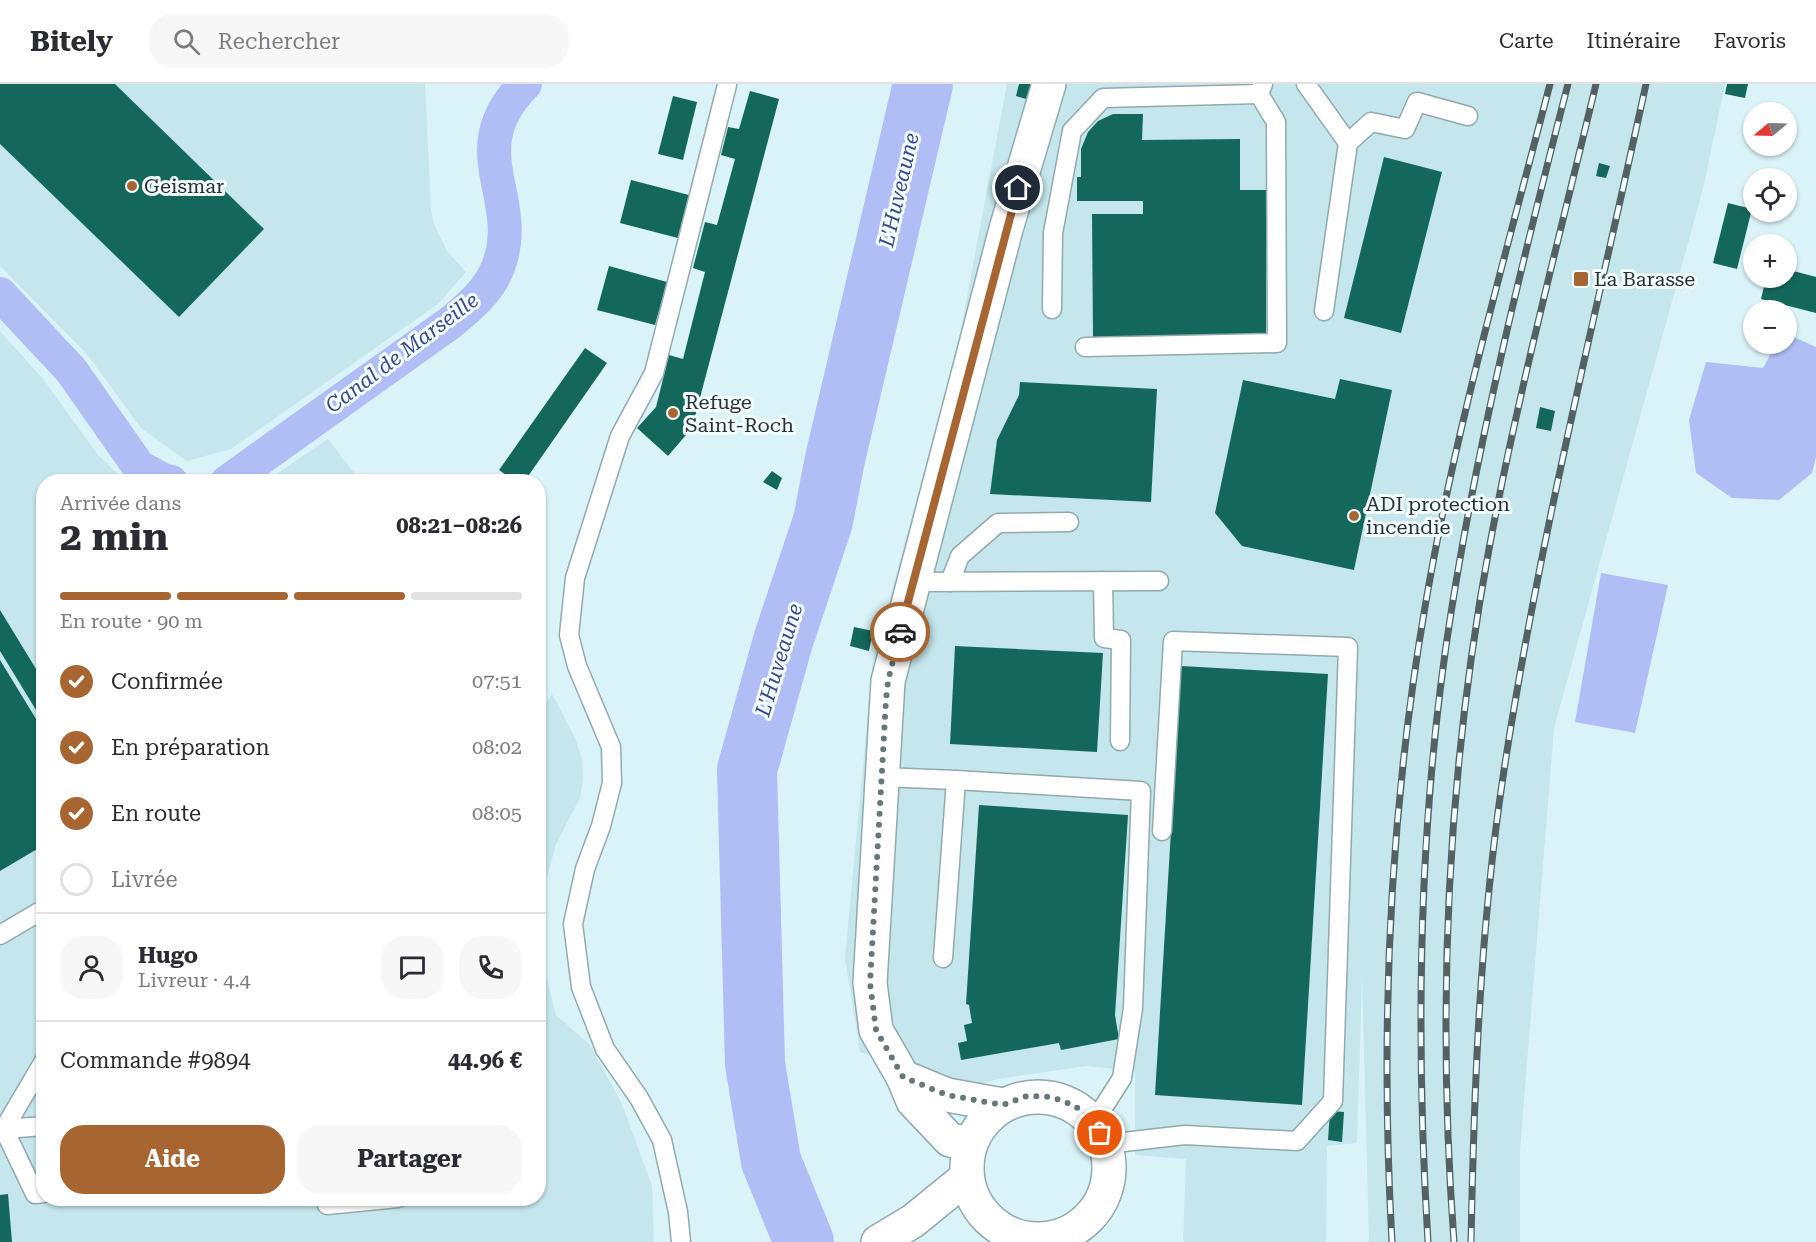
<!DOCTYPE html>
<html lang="fr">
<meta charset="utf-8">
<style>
:root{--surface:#fff;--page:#f7f7f7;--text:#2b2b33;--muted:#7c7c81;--line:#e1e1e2;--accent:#a76532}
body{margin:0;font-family:"Roboto Serif",serif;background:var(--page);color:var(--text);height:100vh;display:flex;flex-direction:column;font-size:22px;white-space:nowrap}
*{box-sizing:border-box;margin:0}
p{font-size:20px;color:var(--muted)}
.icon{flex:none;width:33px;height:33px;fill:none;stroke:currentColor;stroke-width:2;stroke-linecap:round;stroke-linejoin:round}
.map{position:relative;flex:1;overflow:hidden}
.panel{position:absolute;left:36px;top:390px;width:510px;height:732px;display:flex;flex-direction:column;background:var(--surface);border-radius:24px;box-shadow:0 2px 4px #0004}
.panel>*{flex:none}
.needle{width:39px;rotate:251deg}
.fabs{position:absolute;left:1743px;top:18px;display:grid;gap:12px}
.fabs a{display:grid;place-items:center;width:54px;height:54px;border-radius:50%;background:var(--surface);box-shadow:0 2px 4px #0004;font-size:30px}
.pin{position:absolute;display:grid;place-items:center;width:51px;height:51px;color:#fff;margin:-26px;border:3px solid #fff;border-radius:50%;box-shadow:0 2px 6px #0007}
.courier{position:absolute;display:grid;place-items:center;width:60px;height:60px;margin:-30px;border:4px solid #a76532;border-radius:50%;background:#fff;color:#222;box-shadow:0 2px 8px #0007}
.overview em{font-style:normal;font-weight:700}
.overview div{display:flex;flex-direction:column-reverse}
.overview{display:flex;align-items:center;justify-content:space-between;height:102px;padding:0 24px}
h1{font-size:39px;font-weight:700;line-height:45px}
.bar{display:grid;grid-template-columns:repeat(4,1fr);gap:9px 6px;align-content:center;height:72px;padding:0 24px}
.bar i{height:8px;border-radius:4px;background:var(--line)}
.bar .selected{background:var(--accent)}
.bar p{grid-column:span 4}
.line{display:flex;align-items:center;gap:15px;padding:0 24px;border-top:2px solid var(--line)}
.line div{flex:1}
.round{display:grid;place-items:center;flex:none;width:63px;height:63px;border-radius:24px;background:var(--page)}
ol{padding:0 24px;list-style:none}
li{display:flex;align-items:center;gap:18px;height:66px}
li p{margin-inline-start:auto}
li .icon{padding:6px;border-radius:50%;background:var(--accent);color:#fff;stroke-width:4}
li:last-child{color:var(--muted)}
li i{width:33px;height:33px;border:3px solid var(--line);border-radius:50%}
.cta{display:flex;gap:12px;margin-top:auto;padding:12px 24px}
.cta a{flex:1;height:69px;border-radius:24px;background:var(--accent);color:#fff;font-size:24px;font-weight:700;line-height:69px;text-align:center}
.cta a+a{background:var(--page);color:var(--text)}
header{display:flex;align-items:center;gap:36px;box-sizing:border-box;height:84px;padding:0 30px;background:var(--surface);border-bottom:2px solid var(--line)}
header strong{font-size:28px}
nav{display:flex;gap:33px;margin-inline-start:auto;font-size:21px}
.search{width:420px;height:54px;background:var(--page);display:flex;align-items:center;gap:15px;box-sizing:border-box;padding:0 21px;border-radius:24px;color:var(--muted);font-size:22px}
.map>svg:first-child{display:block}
.built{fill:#c4e6ec}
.water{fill:#b0bef5}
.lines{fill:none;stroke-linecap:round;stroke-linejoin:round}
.canal{stroke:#b0bef5;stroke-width:34}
.river{stroke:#b0bef5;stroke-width:60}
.building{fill:#14685b}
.service-casing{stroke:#92aaae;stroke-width:21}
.minor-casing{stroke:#92aaae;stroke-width:36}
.service{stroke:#fff;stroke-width:18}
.minor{stroke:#fff;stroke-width:33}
.rail-casing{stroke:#536163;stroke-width:7}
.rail{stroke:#f3fdff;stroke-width:4.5;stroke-dasharray:14;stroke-linecap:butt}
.done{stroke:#667679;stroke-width:6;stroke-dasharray:0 10.8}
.route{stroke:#a76532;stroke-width:8}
.poi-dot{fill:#a76532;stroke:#f3fdff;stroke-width:2}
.labels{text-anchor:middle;stroke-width:6;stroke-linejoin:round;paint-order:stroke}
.poi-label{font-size:20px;fill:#283234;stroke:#f3fdff;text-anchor:start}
.water-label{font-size:21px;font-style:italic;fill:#3b4789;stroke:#f3fdff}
</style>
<header>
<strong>Bitely</strong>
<div class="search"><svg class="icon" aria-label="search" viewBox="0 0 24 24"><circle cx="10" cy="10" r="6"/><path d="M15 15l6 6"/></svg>Rechercher</div>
<nav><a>Carte</a><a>Itinéraire</a><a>Favoris</a></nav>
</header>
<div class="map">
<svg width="1816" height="1158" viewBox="0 0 1816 1158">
<rect width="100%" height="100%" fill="#daf3f8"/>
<!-- built -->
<g class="built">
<polygon points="0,0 425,0 431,126 434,140 447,167 466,188 438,220 231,365 187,377 141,344 87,270 0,182"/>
<polygon points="1007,0 1725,0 1703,105 1554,644 1520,1066 1520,1158 1369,1158 1362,892 1357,1059 1327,1062 1326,1158 1183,1158 1186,1075 1135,1071 1135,987 1086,982 998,995 976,1001 957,1001 938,991 860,968 845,874 873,576 957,266"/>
<polygon points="0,247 43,295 98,371 125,397 44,398 44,1114 538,1114 538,633 552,610 575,654 582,675 583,695 580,714 556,760 541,816 541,872 556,931 590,961 622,1020 652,1102 654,1158 0,1158"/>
<polygon points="328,355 360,397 266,397"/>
</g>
<!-- water -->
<g class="water">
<polygon points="1787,250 1816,263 1816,373 1812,389 1779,416 1732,414 1696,389 1689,336 1706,278 1763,284 1776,260 1786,260"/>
<polygon points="1601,489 1668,501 1635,649 1575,638"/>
</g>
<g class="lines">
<!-- canal -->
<g class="canal">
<polyline points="0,210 71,286 139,383 163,396 171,398"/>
<path d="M 227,398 L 450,239 C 469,223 489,207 498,183 C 525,114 458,67 525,0"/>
</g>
<!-- river -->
<polyline class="river" points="804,1158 771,1077 755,980 747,686 783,557 823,437 835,375 923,0"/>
</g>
<!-- building -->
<g class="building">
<polygon points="0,0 115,0 264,145 179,233 0,60"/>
<polygon points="1019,0 1031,0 1026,15 1016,12"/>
<polygon points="1727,0 1748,0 1745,14 1725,10"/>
<polygon points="750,7 779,15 692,344 668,372 637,344 656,323 669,271 683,275 705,188 693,184 705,138 717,141 735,75 721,71 728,43 739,45"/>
<polygon points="673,12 697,18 683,76 658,70"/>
<polygon points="1143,30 1142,56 1240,55 1240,106 1266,106 1266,252 1093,254 1092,130 1143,130 1143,117 1077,117 1077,93 1081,93 1081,65 1088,48 1098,37 1113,30"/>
<polygon points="1384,73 1442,88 1401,249 1344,234"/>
<polygon points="1599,79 1610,82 1606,94 1596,92"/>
<polygon points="631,96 689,111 678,154 620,139"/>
<polygon points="1728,119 1752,125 1737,185 1713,179"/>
<polygon points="609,182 667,198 655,241 597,226"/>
<polygon points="1786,185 1816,193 1816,229 1761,215 1766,194 1786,194"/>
<polygon points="585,264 607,279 524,398 516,398 499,386"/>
<polygon points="1340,295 1392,306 1354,486 1242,462 1215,429 1243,296 1335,315"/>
<polygon points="1020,298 1157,305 1151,418 990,410 997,356 1019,311"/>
<polygon points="1540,323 1555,327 1551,347 1536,344"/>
<polygon points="772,387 782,394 777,406 763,398"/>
<polygon points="0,526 44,598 44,639 0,567"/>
<polygon points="854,543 873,547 869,567 850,562"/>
<polygon points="955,562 1103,569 1097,668 950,660"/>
<polygon points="0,576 44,648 44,761 0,787"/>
<polygon points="1181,582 1328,590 1302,1021 1155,1011"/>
<polygon points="979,721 1128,731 1115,931 1119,955 1061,966 1059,959 961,976 958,959 967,957 964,941 972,939 969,921 966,920"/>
<polygon points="1330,1027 1344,1028 1342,1058 1328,1056"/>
<polygon points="8,1110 12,1158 0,1158 0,1111"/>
</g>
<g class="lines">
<!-- service casing -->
<g class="service-casing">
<g id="service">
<polyline points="1306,0 1348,59 1324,227"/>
<polyline points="1348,59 1371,38 1405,45 1417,18 1468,32"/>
<polyline points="1052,225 1053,149 1072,47 1103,14 1259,10"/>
<polyline points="1085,263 1277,259 1276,38 1259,10 1263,0"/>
<polyline points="1103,497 1104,554 1121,556 1120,657"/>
<polyline points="913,498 1159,497"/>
<polyline points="950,498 960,472 998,439 1069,438"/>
<polyline points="882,693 956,696 943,874"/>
<polyline points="956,696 1141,707 1133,924 1122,994 1094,1038"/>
<polyline points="0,851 44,825"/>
<polyline points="0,1045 4,1045 35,1110 44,1109"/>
<polyline points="4,1045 44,977"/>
<polyline points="4,1045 44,1042"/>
<polyline points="1106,1060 1185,1051 1297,1057 1333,1017 1348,563 1173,557 1162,747"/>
<polyline points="327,1121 398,1114"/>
<polyline points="681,1158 678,1128 662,1056 639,1014 605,965 581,903 573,840 585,785 601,742 612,699 611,663 577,582 569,551 575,494 620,352 654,289 727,1"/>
</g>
</g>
<!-- minor casing -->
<g class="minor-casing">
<g id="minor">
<polyline points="903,993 947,1011 1003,1021"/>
<circle cx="1038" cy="1084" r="71"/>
<polyline points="971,1060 950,1056 913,1017 903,993 876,946 870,899 888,597 1006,145 1049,0"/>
<polyline points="878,1158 913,1137 967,1093"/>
</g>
</g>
<!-- service -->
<use href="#service" class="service"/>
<!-- minor -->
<use href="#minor" class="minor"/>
<!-- rail casing -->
<g class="rail-casing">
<g id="rail">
<path d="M 1392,1158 C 1380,945 1389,733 1425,523 C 1455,346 1505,173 1550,0"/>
<path d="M 1428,1158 C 1415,948 1418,737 1451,529 C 1479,351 1523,175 1568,0"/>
<path d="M 1454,1158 C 1437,928 1447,692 1489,465 C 1518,309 1559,155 1596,0"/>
<path d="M 1471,1158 C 1474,1003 1480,846 1503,693 C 1538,460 1596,231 1646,0"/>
</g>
</g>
<!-- rail -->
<use href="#rail" class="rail"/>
</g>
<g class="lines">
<!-- done -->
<polyline class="done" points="900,548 888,597 886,616 870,899 876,946 903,993 947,1011 1003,1021 1027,1012 1052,1013 1075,1022 1094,1038 1100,1049"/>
<!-- route -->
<polyline class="route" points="900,548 1018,104"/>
</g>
<!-- markers -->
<g class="poi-dot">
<circle cx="132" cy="102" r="6"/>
<rect x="1573" y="187" width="16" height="16" rx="3"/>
<circle cx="673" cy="329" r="6"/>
<circle cx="1354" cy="432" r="6"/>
</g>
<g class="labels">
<!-- poi labels -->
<g class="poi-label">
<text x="144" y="109">Geismar</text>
<text x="1594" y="202">La Barasse</text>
<text x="685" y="325">Refuge<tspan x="685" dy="23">Saint-Roch</tspan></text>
<text x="1366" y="427">ADI protection<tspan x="1366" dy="23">incendie</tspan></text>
</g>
<!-- water labels -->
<g class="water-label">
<text transform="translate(899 106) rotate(-77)" y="7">L'Huveaune</text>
<text transform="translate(402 269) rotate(-37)" y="7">Canal de Marseille</text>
<text transform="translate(779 576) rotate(-73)" y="7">L'Huveaune</text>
</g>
</g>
</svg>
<div class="fabs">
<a><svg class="needle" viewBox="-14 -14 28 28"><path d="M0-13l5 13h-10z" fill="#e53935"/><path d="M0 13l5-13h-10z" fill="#7c7c81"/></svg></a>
<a><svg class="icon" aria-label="locate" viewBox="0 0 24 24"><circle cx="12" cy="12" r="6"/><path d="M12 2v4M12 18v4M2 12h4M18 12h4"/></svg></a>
<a>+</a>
<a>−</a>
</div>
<div class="pin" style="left:1100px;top:1049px;background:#ea580c"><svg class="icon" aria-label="bag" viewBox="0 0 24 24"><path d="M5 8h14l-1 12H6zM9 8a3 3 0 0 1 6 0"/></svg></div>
<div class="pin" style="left:1018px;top:104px;background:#1f2937"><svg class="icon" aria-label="home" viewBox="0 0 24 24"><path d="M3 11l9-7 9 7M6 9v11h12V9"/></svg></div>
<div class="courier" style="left:900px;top:548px"><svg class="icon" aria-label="car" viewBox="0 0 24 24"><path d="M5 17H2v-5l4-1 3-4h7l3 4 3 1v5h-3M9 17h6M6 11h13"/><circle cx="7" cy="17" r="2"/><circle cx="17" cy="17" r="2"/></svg></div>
<section class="panel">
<div class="overview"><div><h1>2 min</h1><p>Arrivée dans</p></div><em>08:21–08:26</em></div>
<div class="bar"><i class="selected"></i><i class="selected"></i><i class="selected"></i><i></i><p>En route · 90 m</p></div>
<ol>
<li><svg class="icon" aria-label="check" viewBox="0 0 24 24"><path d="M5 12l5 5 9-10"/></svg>Confirmée<p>07:51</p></li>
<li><svg class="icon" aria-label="check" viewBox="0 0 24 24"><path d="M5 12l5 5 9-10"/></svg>En préparation<p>08:02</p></li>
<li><svg class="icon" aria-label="check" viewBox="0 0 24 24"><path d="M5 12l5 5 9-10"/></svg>En route<p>08:05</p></li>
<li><i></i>Livrée</li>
</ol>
<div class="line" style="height:108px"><a class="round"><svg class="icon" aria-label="person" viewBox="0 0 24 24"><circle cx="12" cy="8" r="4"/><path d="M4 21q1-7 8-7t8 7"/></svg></a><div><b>Hugo</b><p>Livreur · 4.4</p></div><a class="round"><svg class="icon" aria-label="chat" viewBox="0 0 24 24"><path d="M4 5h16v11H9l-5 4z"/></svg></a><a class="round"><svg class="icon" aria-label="phone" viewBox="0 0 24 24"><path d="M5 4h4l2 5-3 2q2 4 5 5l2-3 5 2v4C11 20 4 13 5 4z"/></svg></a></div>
<div class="line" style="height:78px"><div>Commande #9894</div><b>44.96 €</b></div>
<div class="cta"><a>Aide</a><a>Partager</a></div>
</section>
</div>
